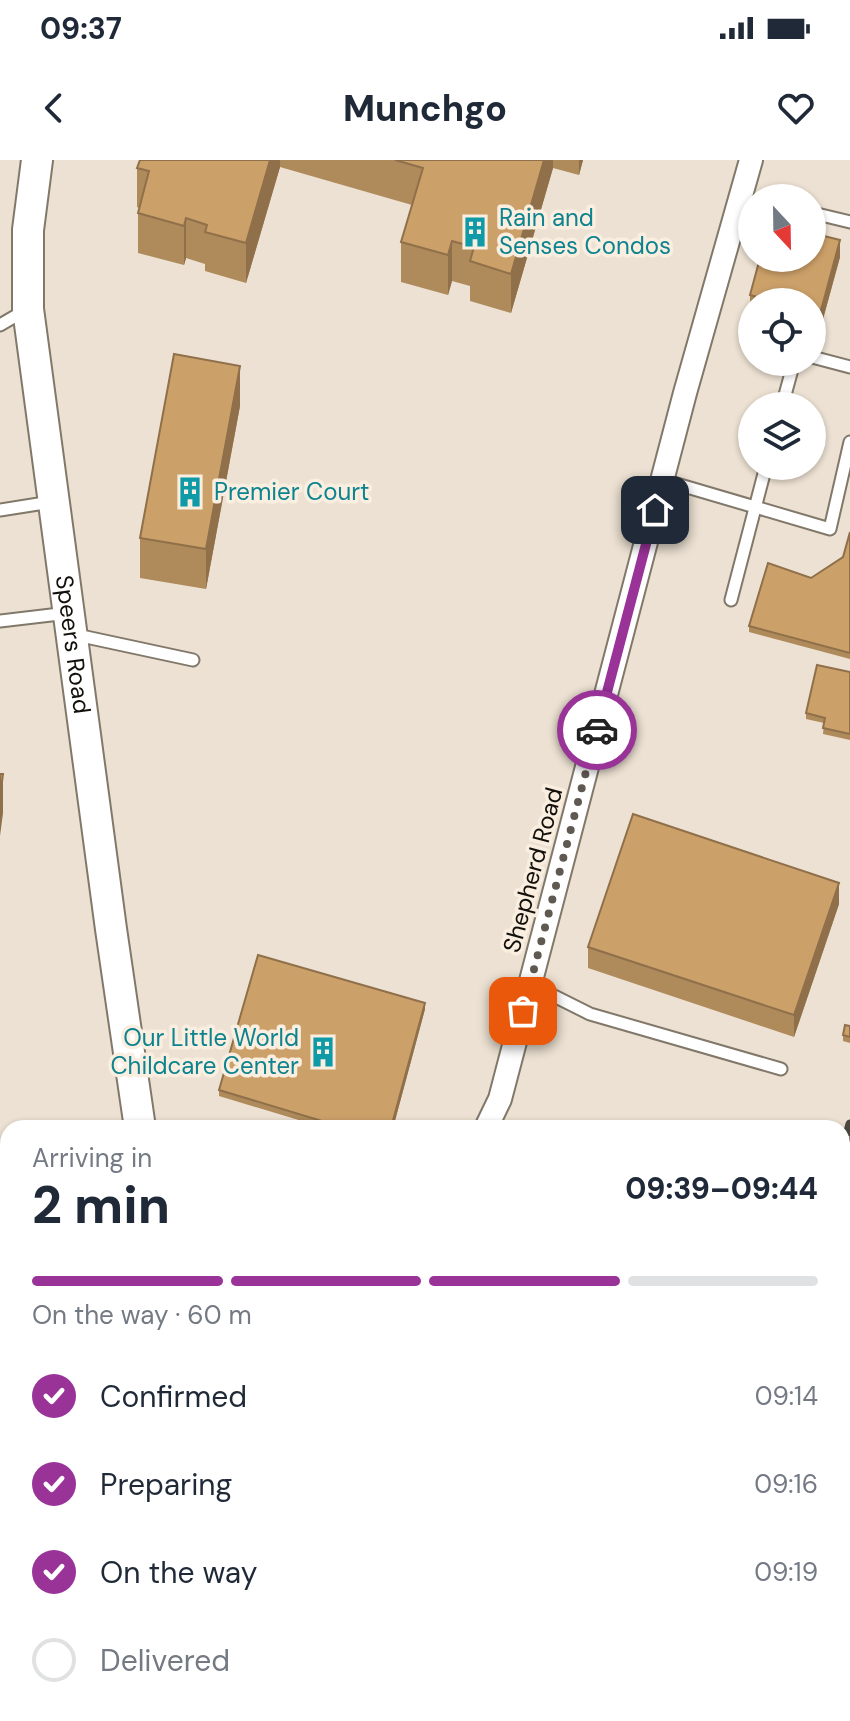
<!DOCTYPE html>
<meta charset="utf-8">
<style>
:root{--surface:#fff;--page:#f2f2f3;--text:#1f2937;--muted:#747a83;--line:#e0e1e3;--accent:#993398}
body{margin:0;font-family:"DM Sans",sans-serif;background:var(--page);color:var(--text);height:100vh;display:flex;flex-direction:column;font-size:30px;white-space:nowrap}
*{box-sizing:border-box;margin:0}
p{font-size:26px;color:var(--muted)}
.icon{flex:none;width:44px;height:44px;fill:none;stroke:currentColor;stroke-width:2;stroke-linecap:round;stroke-linejoin:round}
.map{position:relative;flex:1;overflow:hidden}
.panel{position:absolute;left:0px;top:960px;width:850px;height:602px;display:flex;flex-direction:column;background:var(--surface);border-radius:24px 24px 0 0;box-shadow:0 2px 6px #0004}
.panel>*{flex:none}
.needle{width:52px;rotate:158deg}
.fabs{position:absolute;left:738px;top:24px;display:grid;gap:16px}
.fabs a{display:grid;place-items:center;width:88px;height:88px;border-radius:50%;background:var(--surface);box-shadow:0 2px 6px #0004;font-size:40px}
.pin{position:absolute;display:grid;place-items:center;width:68px;height:68px;color:#fff;margin:-34px;border-radius:16px;box-shadow:0 4px 12px #0006}
.courier{position:absolute;display:grid;place-items:center;width:80px;height:80px;margin:-40px;border:6px solid #993398;border-radius:50%;background:#fff;color:#222;box-shadow:0 2px 10px #0007}
.headline em{font-style:normal;font-weight:800}
.headline div{display:flex;flex-direction:column-reverse}
.headline{display:flex;align-items:center;justify-content:space-between;height:136px;padding:0 32px}
h1{font-size:52px;font-weight:800;line-height:60px}
.bar{display:grid;grid-template-columns:repeat(4,1fr);gap:12px 8px;align-content:center;height:96px;padding:0 32px}
.bar i{height:10px;border-radius:6px;background:var(--line)}
.bar .active{background:var(--accent)}
.bar p{grid-column:span 4}
ol{padding:0 32px;list-style:none}
li{display:flex;align-items:center;gap:24px;height:88px}
li p{margin-inline-start:auto}
li .icon{padding:8px;border-radius:50%;background:var(--accent);color:#fff;stroke-width:4}
li:last-child{color:var(--muted)}
li i{width:44px;height:44px;border:4px solid var(--line);border-radius:50%}
.status{display:flex;justify-content:space-between;align-items:center;height:56px;padding:0 40px;background:var(--surface);direction:ltr}
.status svg{height:22px;fill:currentColor}
header{display:flex;justify-content:space-between;align-items:center;height:104px;padding:0 32px;background:var(--surface);font-size:36px;font-weight:800}
.map>svg:first-child{display:block}
.green{fill:#afc398}
.water{fill:#4aa8ac}
.lines{fill:none;stroke-linecap:round;stroke-linejoin:round}
.service-casing{stroke:#81786a;stroke-width:15}
.minor-casing{stroke:#81786a;stroke-width:26}
.secondary-casing{stroke:#81786a;stroke-width:34}
.path{stroke:#968e83;stroke-width:5;stroke-dasharray:6 4;stroke-linecap:butt}
.service{stroke:#fff;stroke-width:11}
.minor{stroke:#fff;stroke-width:22}
.secondary{stroke:#fff;stroke-width:30}
.rail-casing{stroke:#4c4740;stroke-width:9}
.rail{stroke:#f9eedf;stroke-width:6;stroke-dasharray:18;stroke-linecap:butt}
.wall{fill:#af8a5a}
.shaded-wall{fill:#8f704a}
.building{fill:#cca069;stroke:#8f704a;stroke-width:2}
.done{stroke:#5f5951;stroke-width:8;stroke-dasharray:0 14.4}
.route{stroke:#993398;stroke-width:10}
.labels{text-anchor:middle;stroke-width:7;stroke-linejoin:round;paint-order:stroke}
.culture-label{font-size:24px;fill:#0d838f;stroke:#f9eedf;text-anchor:start}
.street-label{font-size:24px;fill:#13100b;stroke:#f9eedf}
</style>
<div class="status"><b>09:37</b><svg viewBox="0 0 49 12"><path d="M0 12V9h3v3zM5 12V6h3v6zM10 12V3h3v9zM15 12V0h3v12zM26 1h20v11H26zM47 4h2v5h-2z"/></svg></div>
<header><svg class="icon" aria-label="back" viewBox="0 0 24 24"><path d="M15 5l-7 7 7 7"/></svg>Munchgo<svg class="icon" aria-label="heart" viewBox="0 0 24 24"><path d="M12 20l-8-8c-3-5 5-10 8-4 3-6 11-1 8 4z"/></svg></header>
<div class="map">
<svg width="850" height="1561" viewBox="0 0 850 1561">
<rect width="100%" height="100%" fill="#ece1d2"/>
<!-- green -->
<g class="green">
<polygon points="850,1120 850,1561 731,1561 732,1554 842,1554 842,1148"/>
<polygon points="8,1239 8,1554 50,1554 48,1561 0,1561 0,1243"/>
<polygon points="171,1554 630,1554 628,1561 170,1561"/>
</g>
<!-- water -->
<g class="water">
<polygon points="8,1379 8,1466 0,1472 0,1384"/>
<polygon points="842,1397 850,1403 850,1495 842,1491"/>
</g>
<g class="lines">
<!-- service casing -->
<g class="service-casing">
<g id="service">
<polyline points="817,54 850,62"/>
<polyline points="0,165 24,151"/>
<polyline points="812,197 850,207"/>
<polyline points="782,246 794,202"/>
<polyline points="663,320 830,369 850,282"/>
<polyline points="0,350 51,342"/>
<polyline points="731,440 766,306"/>
<polyline points="0,461 68,453"/>
<polyline points="72,474 193,500"/>
<polyline points="530,824 590,854 781,909"/>
</g>
</g>
<!-- minor casing -->
<g class="minor-casing">
<g id="minor">
<polyline points="486,968 500,939 685,233 751,0"/>
<polyline points="0,1144 8,1142"/>
</g>
</g>
<!-- secondary casing -->
<g class="secondary-casing">
<g id="secondary">
<path id="s1" d="M 37,0 L 28,70 L 28,149 L 111,769 L 140,968"/>
<polyline points="128,1561 129,1554"/>
</g>
</g>
<!-- path -->
<g class="path">
<polyline points="262,1554 277,1561"/>
<polyline points="824,1554 844,1561"/>
<polyline points="41,1561 50,1554"/>
</g>
<!-- service -->
<use href="#service" class="service"/>
<!-- minor -->
<use href="#minor" class="minor"/>
<!-- secondary -->
<use href="#secondary" class="secondary"/>
<!-- rail casing -->
<g class="rail-casing">
<g id="rail">
<polyline points="842,993 850,964"/>
<polyline points="842,1055 850,1026"/>
<polyline points="842,1120 850,1091"/>
<polyline points="687,1561 689,1554"/>
<polyline points="704,1561 706,1554"/>
<polyline points="722,1561 724,1554"/>
</g>
</g>
<!-- rail -->
<use href="#rail" class="rail"/>
</g>
<!-- wall -->
<g class="wall">
<polygon points="140,0 583,0 579,15 553,8 511,153 470,141 470,126 452,121 448,135 401,122 401,82 412,45 280,7 246,123 205,111 205,104 186,98 184,105 138,93 138,53 139,48 137,47 137,8"/>
<polygon points="840,97 820,170 812,168 812,142 752,142 752,153 750,152 750,135"/>
<polygon points="240,246 206,429 140,418 140,378"/>
<polygon points="850,372 850,499 749,472 749,466 811,418 843,397"/>
<polygon points="850,512 850,580 823,574 824,563 806,559 806,553"/>
<polygon points="839,744 794,877 588,808 588,787"/>
<polygon points="425,849 393,968 325,968 219,936 219,930"/>
<polygon points="850,866 850,883 843,881 843,875"/>
</g>
<!-- shaded-wall -->
<g class="shaded-wall">
<polygon points="270,0 280,0 280,7 246,123 246,83"/>
<polygon points="544,0 553,0 553,8 511,153 511,114"/>
<polygon points="579,0 583,0 579,15"/>
<polygon points="186,58 186,98 184,105 184,66"/>
<polygon points="840,80 840,97 820,170 820,154"/>
<polygon points="452,81 452,121 448,135 448,95"/>
<polygon points="240,206 240,246 206,429 206,389"/>
<polygon points="3,614 3,653 0,676 0,637"/>
<polygon points="839,723 839,744 794,877 794,855"/>
<polygon points="425,843 425,849 393,968 381,968"/>
</g>
<!-- building -->
<g class="building">
<polygon points="140,0 270,0 246,83 205,72 207,65 186,58 184,66 138,53 149,11 137,8"/>
<polygon points="395,0 544,0 511,114 470,101 474,87 452,81 448,95 401,82 423,8"/>
<polygon points="812,73 840,80 820,154 812,151 812,142 776,142 750,135 760,98 812,98"/>
<polygon points="174,194 240,206 206,389 140,378"/>
<polygon points="850,372 850,493 749,466 768,403 811,418 843,397"/>
<polygon points="817,505 850,512 850,574 823,568 825,558 806,553"/>
<polygon points="0,614 3,614 0,637"/>
<polygon points="633,654 839,723 794,855 588,787"/>
<polygon points="258,795 425,843 392,964 381,968 345,968 219,930"/>
<polygon points="845,865 850,866 850,877 843,875"/>
</g>
<g class="lines">
<!-- done -->
<polyline class="done" points="523,851 597,570"/>
<!-- route -->
<polyline class="route" points="597,570 655,350"/>
</g>
<!-- icons -->
<defs>
<g id="building-bare" transform="scale(2.4)"><path d="M-4-6H4V6H1V3H-1V6H-4ZM-2.5-4.3h1.7v1.8h-1.7ZM.8-4.3h1.7v1.8H.8ZM-2.5-1h1.7V.8h-1.7ZM.8-1h1.7V.8H.8Z" fill="#0f9aa8" stroke="#f9eedf" stroke-width="2.5" paint-order="stroke"/></g>
</defs>
<g fill-rule="evenodd">
<use href="#building-bare" x="475" y="72"/>
<use href="#building-bare" x="190" y="332"/>
<use href="#building-bare" x="323" y="892"/>
</g>
<g class="labels">
<!-- culture labels -->
<g class="culture-label">
<text x="499" y="66">Rain and<tspan x="499" dy="28">Senses Condos</tspan></text>
<text x="214" y="340">Premier Court</text>
<text x="299" y="886" text-anchor="end">Our Little World<tspan x="299" dy="28">Childcare Center</tspan></text>
</g>
<!-- street labels -->
<g class="street-label">
<text dy="8" stroke="none"><textPath href="#s1" startOffset="488">Speers Road</textPath></text>
<text transform="translate(533 710) rotate(-75)" y="8">Shepherd Road</text>
</g>
</g>
</svg>
<div class="fabs">
<a><svg class="needle" viewBox="-14 -14 28 28"><path d="M0-13l5 13h-10z" fill="#e53935"/><path d="M0 13l5-13h-10z" fill="#747a83"/></svg></a>
<a><svg class="icon" aria-label="locate" viewBox="0 0 24 24"><circle cx="12" cy="12" r="6"/><path d="M12 2v4M12 18v4M2 12h4M18 12h4"/></svg></a>
<a><svg class="icon" aria-label="layers" viewBox="0 0 24 24"><path d="M12 4l9 5-9 5-9-5zM3 14l9 5 9-5"/></svg></a>
</div>
<div class="pin" style="left:523px;top:851px;background:#ea580c"><svg class="icon" aria-label="bag" viewBox="0 0 24 24"><path d="M5 8h14l-1 12H6zM9 8a3 3 0 0 1 6 0"/></svg></div>
<div class="pin" style="left:655px;top:350px;background:#1f2937"><svg class="icon" aria-label="home" viewBox="0 0 24 24"><path d="M3 11l9-7 9 7M6 9v11h12V9"/></svg></div>
<div class="courier" style="left:597px;top:570px"><svg class="icon" aria-label="car" viewBox="0 0 24 24"><path d="M5 17H2v-5l4-1 3-4h7l3 4 3 1v5h-3M9 17h6M6 11h13"/><circle cx="7" cy="17" r="2"/><circle cx="17" cy="17" r="2"/></svg></div>
<section class="panel">
<div class="headline"><div><h1>2 min</h1><p>Arriving in</p></div><em>09:39–09:44</em></div>
<div class="bar"><i class="active"></i><i class="active"></i><i class="active"></i><i></i><p>On the way · 60 m</p></div>
<ol>
<li><svg class="icon" aria-label="check" viewBox="0 0 24 24"><path d="M5 12l5 5 9-10"/></svg>Confirmed<p>09:14</p></li>
<li><svg class="icon" aria-label="check" viewBox="0 0 24 24"><path d="M5 12l5 5 9-10"/></svg>Preparing<p>09:16</p></li>
<li><svg class="icon" aria-label="check" viewBox="0 0 24 24"><path d="M5 12l5 5 9-10"/></svg>On the way<p>09:19</p></li>
<li><i></i>Delivered</li>
</ol>
</section>
</div>
